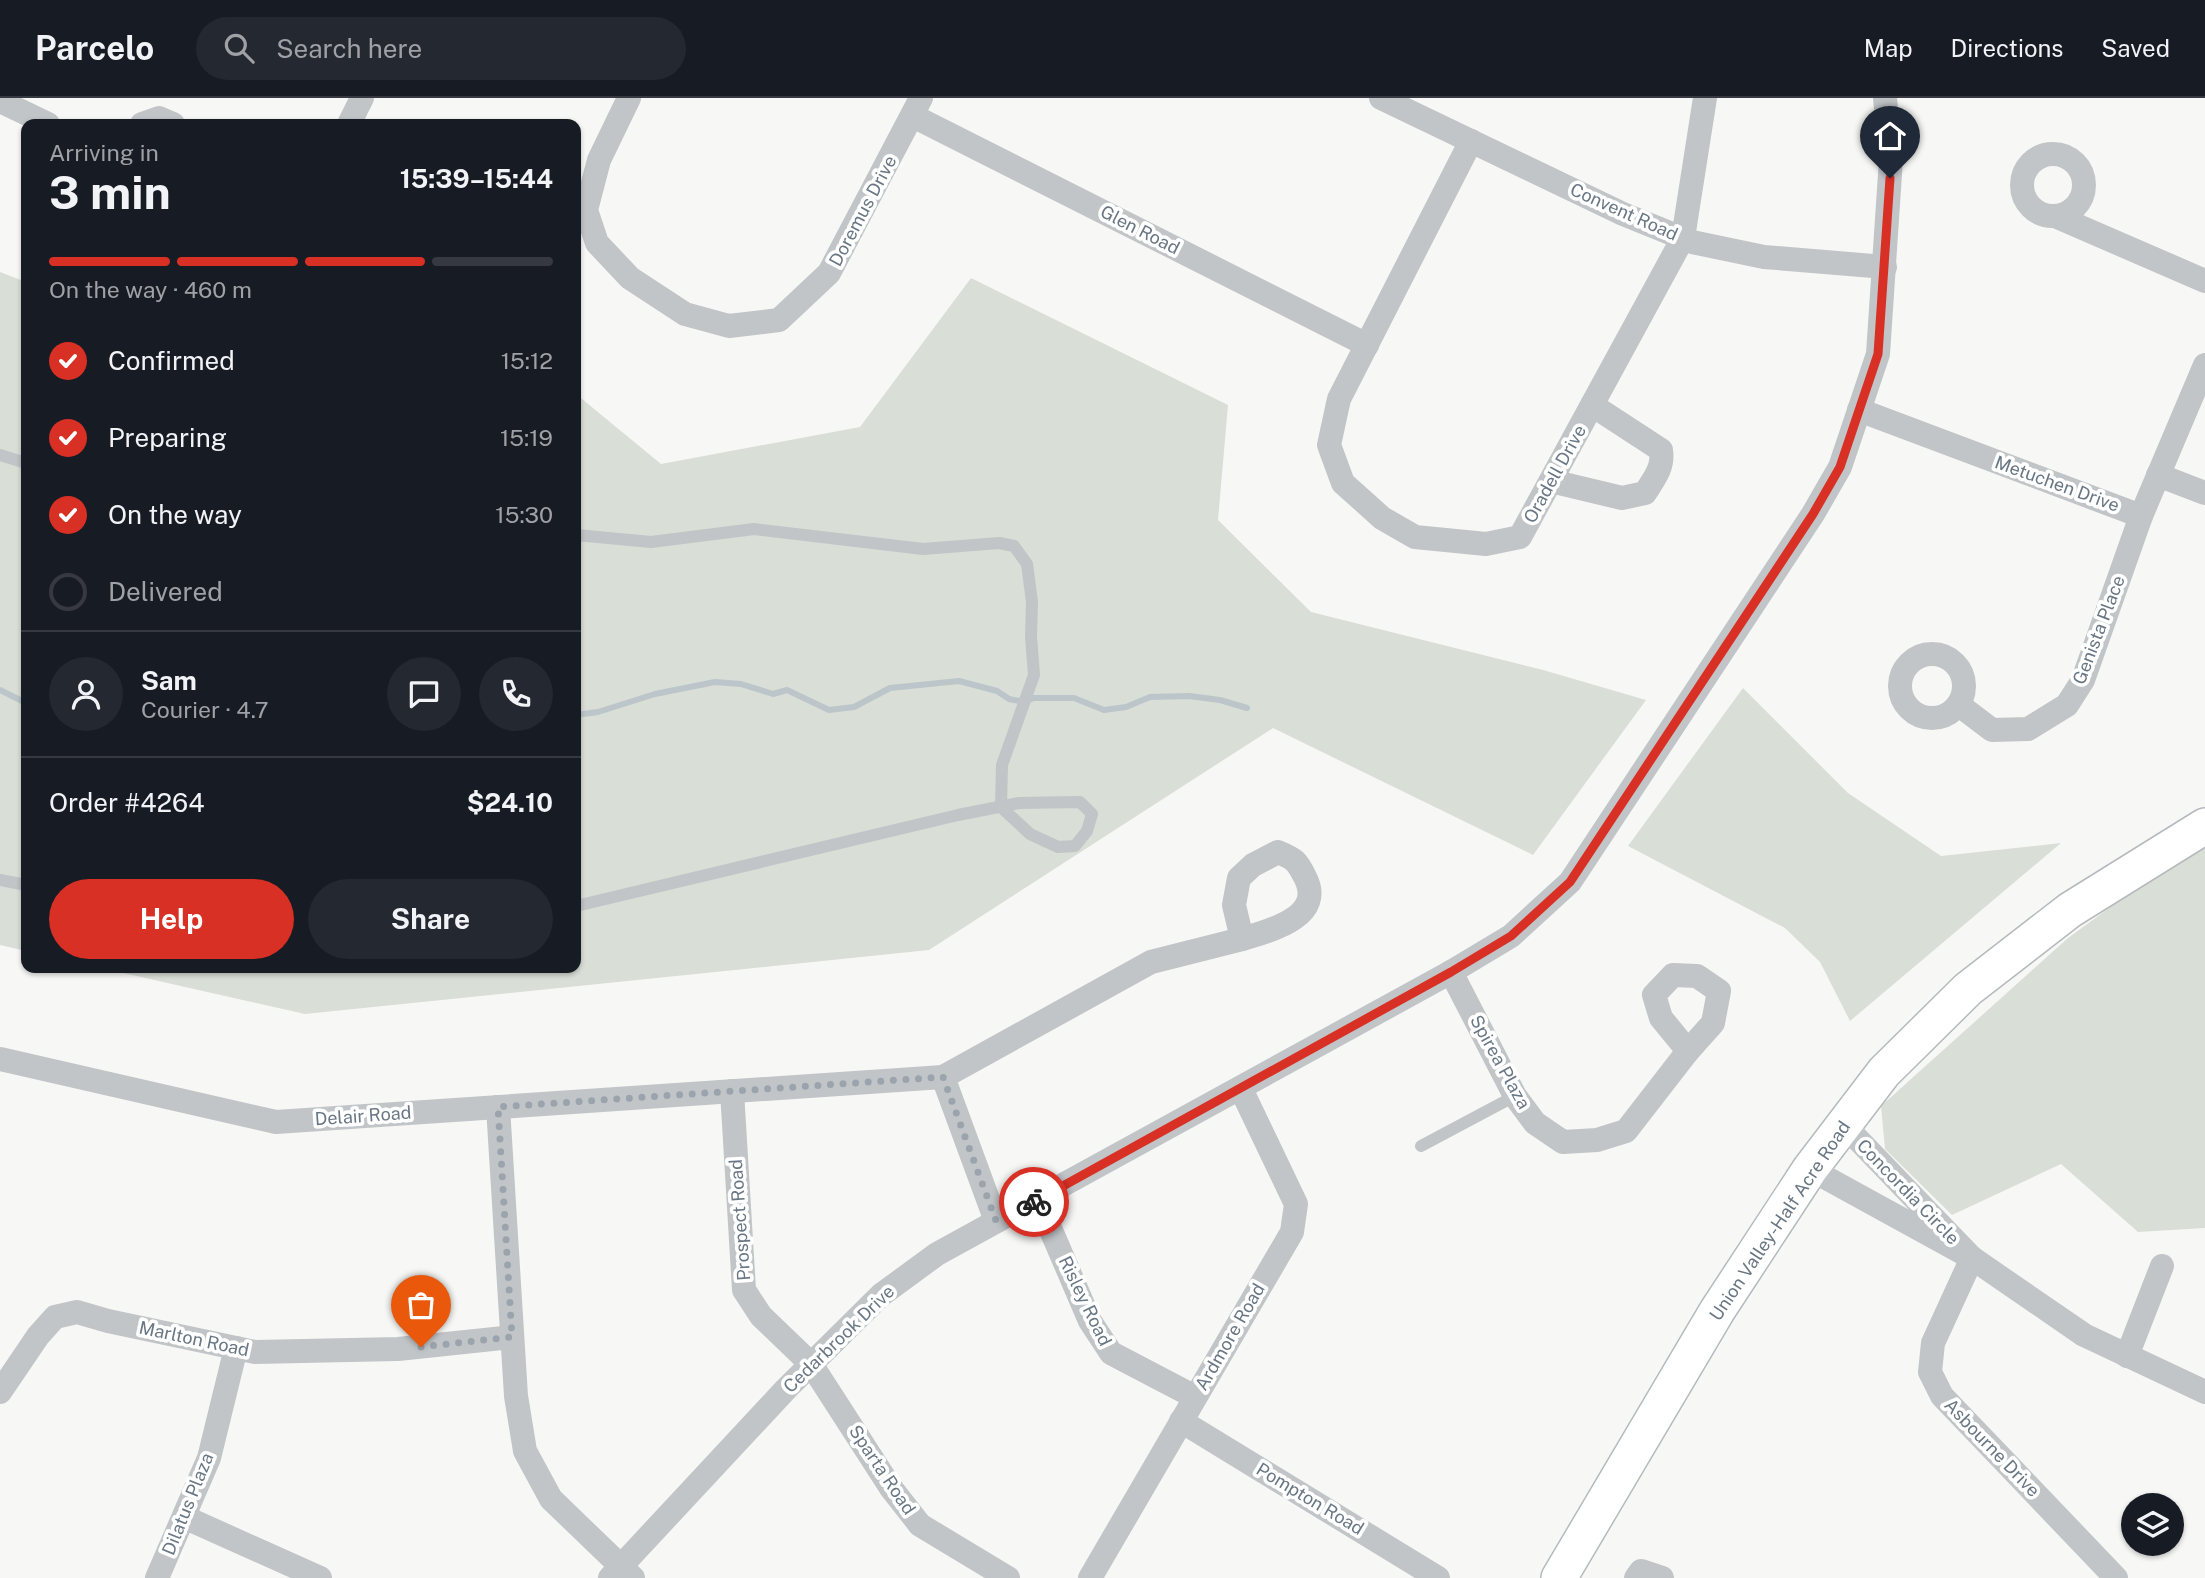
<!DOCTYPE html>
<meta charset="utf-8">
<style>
:root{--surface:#171b24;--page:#242831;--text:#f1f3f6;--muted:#9ea1a6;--line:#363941;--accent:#d93025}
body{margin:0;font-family:"Public Sans",sans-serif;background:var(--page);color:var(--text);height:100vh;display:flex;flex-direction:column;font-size:26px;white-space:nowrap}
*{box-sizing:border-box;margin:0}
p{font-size:23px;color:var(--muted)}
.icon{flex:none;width:38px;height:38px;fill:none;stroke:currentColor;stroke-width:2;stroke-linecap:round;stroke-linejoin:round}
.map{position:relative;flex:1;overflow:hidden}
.panel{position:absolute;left:21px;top:21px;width:560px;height:854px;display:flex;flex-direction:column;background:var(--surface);border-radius:14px;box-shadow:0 2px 5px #0004}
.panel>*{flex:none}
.controls{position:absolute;left:2121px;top:1395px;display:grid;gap:14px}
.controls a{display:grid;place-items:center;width:63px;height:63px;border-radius:50%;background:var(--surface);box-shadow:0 2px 5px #0004;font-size:35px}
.pin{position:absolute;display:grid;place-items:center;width:60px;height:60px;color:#fff;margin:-72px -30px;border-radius:50% 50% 50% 0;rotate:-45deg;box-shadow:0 0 7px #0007}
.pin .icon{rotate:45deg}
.courier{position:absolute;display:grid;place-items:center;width:70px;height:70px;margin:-35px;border:5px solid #d93025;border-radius:50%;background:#fff;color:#222;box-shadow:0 2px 9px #0007}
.overview em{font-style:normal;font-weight:700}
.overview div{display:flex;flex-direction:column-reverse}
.overview{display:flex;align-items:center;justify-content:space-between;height:119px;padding:0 28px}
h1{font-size:46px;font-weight:700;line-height:52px}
.bar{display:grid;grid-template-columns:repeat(4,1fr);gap:10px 7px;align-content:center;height:84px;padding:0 28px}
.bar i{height:9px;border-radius:5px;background:var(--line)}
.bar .on{background:var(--accent)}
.bar p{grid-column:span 4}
.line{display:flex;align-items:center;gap:18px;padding:0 28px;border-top:2px solid var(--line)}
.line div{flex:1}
.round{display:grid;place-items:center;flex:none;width:74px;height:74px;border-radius:37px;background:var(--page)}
ol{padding:0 28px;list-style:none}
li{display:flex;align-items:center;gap:21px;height:77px}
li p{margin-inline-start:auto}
li .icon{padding:7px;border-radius:50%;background:var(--accent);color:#fff;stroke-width:4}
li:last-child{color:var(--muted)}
li i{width:38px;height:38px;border:4px solid var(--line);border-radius:50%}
.cta{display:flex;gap:14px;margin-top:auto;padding:14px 28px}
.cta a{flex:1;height:80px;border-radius:42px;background:var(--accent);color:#fff;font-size:28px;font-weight:700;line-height:80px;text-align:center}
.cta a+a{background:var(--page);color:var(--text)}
header{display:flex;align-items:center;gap:42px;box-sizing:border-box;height:98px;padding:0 35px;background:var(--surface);border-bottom:2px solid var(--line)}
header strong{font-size:33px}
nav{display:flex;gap:38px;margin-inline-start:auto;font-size:24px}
.search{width:490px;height:63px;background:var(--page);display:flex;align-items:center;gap:18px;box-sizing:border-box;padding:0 24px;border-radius:38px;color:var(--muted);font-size:26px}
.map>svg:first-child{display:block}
.green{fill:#d9ded6}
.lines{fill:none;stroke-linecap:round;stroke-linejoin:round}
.stream{stroke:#bcc5ca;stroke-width:6}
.secondary-casing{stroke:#b6babe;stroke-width:38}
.lane{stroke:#c1c5c8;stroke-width:12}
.street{stroke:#c1c5c8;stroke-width:24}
.secondary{stroke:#fff;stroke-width:35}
.done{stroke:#9ba4ac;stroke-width:7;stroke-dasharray:0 12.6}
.route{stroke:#d93025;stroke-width:9}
.labels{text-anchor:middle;stroke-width:7;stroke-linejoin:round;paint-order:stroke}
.street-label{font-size:18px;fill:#697784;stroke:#fff}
</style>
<header>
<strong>Parcelo</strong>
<div class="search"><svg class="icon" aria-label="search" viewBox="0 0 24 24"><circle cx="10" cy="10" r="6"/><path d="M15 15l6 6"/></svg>Search here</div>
<nav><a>Map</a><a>Directions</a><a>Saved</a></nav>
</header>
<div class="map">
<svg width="2205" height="1480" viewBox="0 0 2205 1480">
<rect width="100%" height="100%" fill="#f7f8f5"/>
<!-- green -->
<g class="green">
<polygon points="0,174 26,184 26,853 0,847"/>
<polygon points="971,180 1228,307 1218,422 1311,514 1543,572 1646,602 1533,757 1273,630 929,852 305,916 101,870 576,870 576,296 661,366 860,329"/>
<polygon points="1743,590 1848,695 1941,758 2061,745 1850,923 1820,864 1785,830 1628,748"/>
<polygon points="2205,740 2205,1130 2138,1134 2061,1066 1952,1117 1885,1051 1881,1008 2068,840"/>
</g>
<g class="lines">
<!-- stream -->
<g class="stream">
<polyline points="0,592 26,605"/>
<polyline points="576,617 598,614 655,596 715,584 741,586 773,596 787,592 829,612 854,609 890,590 959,583 997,593 1009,601 1025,604 1033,600 1074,600 1104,612 1126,609 1150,599 1189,598 1220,602 1247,610"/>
</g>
<!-- secondary casing -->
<g class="secondary-casing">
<polyline id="secondary" points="1559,1480 1717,1213 1810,1071 1884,974 1968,891 2070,812 2205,728"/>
</g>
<!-- lane -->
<g class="lane">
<polyline points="0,357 26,365"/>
<polyline points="576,437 651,444 754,431 923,451 999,445 1014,448 1027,466 1032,504 1031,539 1034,577 1002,667 1001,709 1030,736 1058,749 1075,748 1087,733 1092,716 1080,704 1019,705 958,717 576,808"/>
<polyline points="0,782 26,787"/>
<polyline points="1421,1048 1515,998"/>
</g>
<!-- street -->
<g class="street">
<polyline points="629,0 599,62 586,112 597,145 630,180 685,216 729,228 779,222 829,175 921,0"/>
<polyline points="1381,0 1623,116 1692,144 1764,159 1885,169"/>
<polyline points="0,3 48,26"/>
<polyline points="913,18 1367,247"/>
<polyline points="142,26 159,20 173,26"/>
<polyline points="349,26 362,0"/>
<polyline points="1471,43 1339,301 1329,347 1343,385 1382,420 1415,439 1486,446 1520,439 1683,140 1705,0"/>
<circle cx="2053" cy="87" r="31"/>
<polyline points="2055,118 2205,183"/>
<polyline points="1859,312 2141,418"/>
<polyline points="2158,377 2205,395"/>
<path d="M 1551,383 L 1622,400 L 1645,395 C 1654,381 1664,369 1661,352 L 1592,307"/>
<circle cx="1932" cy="588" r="32"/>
<polyline points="1959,607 1992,632 2028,631 2067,607 2083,582 2141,418 2205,267"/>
<path d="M 1278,754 C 1295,761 1297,763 1305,779 C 1326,819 1269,833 1242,841 L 1234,807 L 1239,780 L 1253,767 Z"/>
<polyline points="1451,874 1515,998 1535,1025 1563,1044 1597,1042 1626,1033 1688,953"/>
<polygon points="1673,877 1697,878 1719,893 1713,925 1688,953 1661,920 1654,897"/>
<polyline points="0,961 276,1024 943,979 1151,864 1242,841"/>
<polyline points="943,979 996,1123"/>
<polyline points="732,993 744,1192 761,1218 811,1266 891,1390 920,1427 1008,1480"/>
<polyline points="498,1009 516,1298 525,1353 551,1401 633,1480"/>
<polyline points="1810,1071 1972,1160 1844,1027"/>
<polyline points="1038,1102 1090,1223 1111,1255 1195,1299"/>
<polyline points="2127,1258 2162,1168"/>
<polyline points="0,1294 38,1238 55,1219 77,1214 108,1223 255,1254 398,1251 512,1239"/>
<polyline points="1181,1323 1438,1480"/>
<polyline points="184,1419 320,1480"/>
<polyline points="157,1480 209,1360 236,1250"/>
<polyline points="610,1480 786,1291 881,1197 937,1156 1451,874 1511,838 1570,784 1813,416 1840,369 1878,256 1891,61 1885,0"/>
<polyline points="1090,1480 1292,1134 1296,1106 1241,991"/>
<polyline points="1636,1480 1641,1473 1662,1480"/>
<polyline points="2116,1480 1942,1298 1930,1274 1933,1245 1972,1160 2084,1237 2205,1294"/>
</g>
<!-- secondary -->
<use href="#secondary" class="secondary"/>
</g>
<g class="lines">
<!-- done -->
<polyline class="done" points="421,1249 512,1239 498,1009 943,979 996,1123 1034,1104"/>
<!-- route -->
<polyline class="route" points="1034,1104 1451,874 1511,838 1570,784 1813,416 1840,369 1878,256 1890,80"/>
</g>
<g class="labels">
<!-- street labels -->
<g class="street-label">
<text transform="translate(863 113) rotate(-62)" y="6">Doremus Drive</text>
<text transform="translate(1624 114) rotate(24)" y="6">Convent Road</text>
<text transform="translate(1140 132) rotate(27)" y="6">Glen Road</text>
<text transform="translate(1555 376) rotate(-61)" y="6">Oradell Drive</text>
<text transform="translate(2057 386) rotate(20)" y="6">Metuchen Drive</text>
<text transform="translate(2099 532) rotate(-69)" y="6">Genista Place</text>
<text transform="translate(1500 964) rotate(61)" y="6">Spirea Plaza</text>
<text transform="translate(363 1018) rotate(-4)" y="6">Delair Road</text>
<text transform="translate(1908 1094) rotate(46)" y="6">Concordia Circle</text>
<text transform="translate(740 1122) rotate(-94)" y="6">Prospect Road</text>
<text transform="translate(1780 1123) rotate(-56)" y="6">Union Valley-Half Acre Road</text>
<text transform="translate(1085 1203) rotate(64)" y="6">Risley Road</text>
<text transform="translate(1230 1239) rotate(-60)" y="6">Ardmore Road</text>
<text transform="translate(194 1241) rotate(12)" y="6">Marlton Road</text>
<text transform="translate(839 1241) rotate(-44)" y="6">Cedarbrook Drive</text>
<text transform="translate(1992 1350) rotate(46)" y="6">Asbourne Drive</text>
<text transform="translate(882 1372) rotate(56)" y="6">Sparta Road</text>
<text transform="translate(1310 1401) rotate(31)" y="6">Pompton Road</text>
<text transform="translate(188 1406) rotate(-68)" y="6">Dilatus Plaza</text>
</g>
</g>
</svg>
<div class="controls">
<a><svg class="icon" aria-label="layers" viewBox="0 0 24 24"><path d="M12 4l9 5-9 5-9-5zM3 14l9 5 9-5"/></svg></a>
</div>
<div class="pin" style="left:421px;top:1249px;background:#ea580c"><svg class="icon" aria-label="bag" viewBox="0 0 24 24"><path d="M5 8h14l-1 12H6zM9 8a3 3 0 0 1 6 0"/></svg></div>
<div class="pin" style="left:1890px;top:80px;background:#1f2937"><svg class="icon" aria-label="home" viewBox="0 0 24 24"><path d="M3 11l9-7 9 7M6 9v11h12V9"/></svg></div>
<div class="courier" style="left:1034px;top:1104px"><svg class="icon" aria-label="bike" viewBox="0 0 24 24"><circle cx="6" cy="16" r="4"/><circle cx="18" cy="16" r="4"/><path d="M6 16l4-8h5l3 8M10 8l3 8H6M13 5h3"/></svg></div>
<section class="panel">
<div class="overview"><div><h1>3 min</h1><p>Arriving in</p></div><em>15:39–15:44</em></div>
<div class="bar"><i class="on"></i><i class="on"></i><i class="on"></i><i></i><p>On the way · 460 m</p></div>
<ol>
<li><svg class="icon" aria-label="check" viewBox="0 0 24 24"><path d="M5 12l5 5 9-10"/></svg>Confirmed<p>15:12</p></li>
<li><svg class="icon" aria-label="check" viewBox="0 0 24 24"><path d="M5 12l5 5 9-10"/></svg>Preparing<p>15:19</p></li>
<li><svg class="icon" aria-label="check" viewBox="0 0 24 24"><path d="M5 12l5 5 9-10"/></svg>On the way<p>15:30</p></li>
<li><i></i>Delivered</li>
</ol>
<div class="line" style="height:126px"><a class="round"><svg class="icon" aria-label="person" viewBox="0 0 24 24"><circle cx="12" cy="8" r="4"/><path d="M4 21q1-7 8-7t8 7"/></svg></a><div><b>Sam</b><p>Courier · 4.7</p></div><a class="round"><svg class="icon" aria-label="chat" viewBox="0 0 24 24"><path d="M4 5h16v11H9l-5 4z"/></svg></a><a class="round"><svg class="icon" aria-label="phone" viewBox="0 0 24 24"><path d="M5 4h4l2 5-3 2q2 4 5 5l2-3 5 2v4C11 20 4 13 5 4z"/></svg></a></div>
<div class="line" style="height:91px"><div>Order #4264</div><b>$24.10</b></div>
<div class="cta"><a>Help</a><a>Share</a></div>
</section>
</div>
